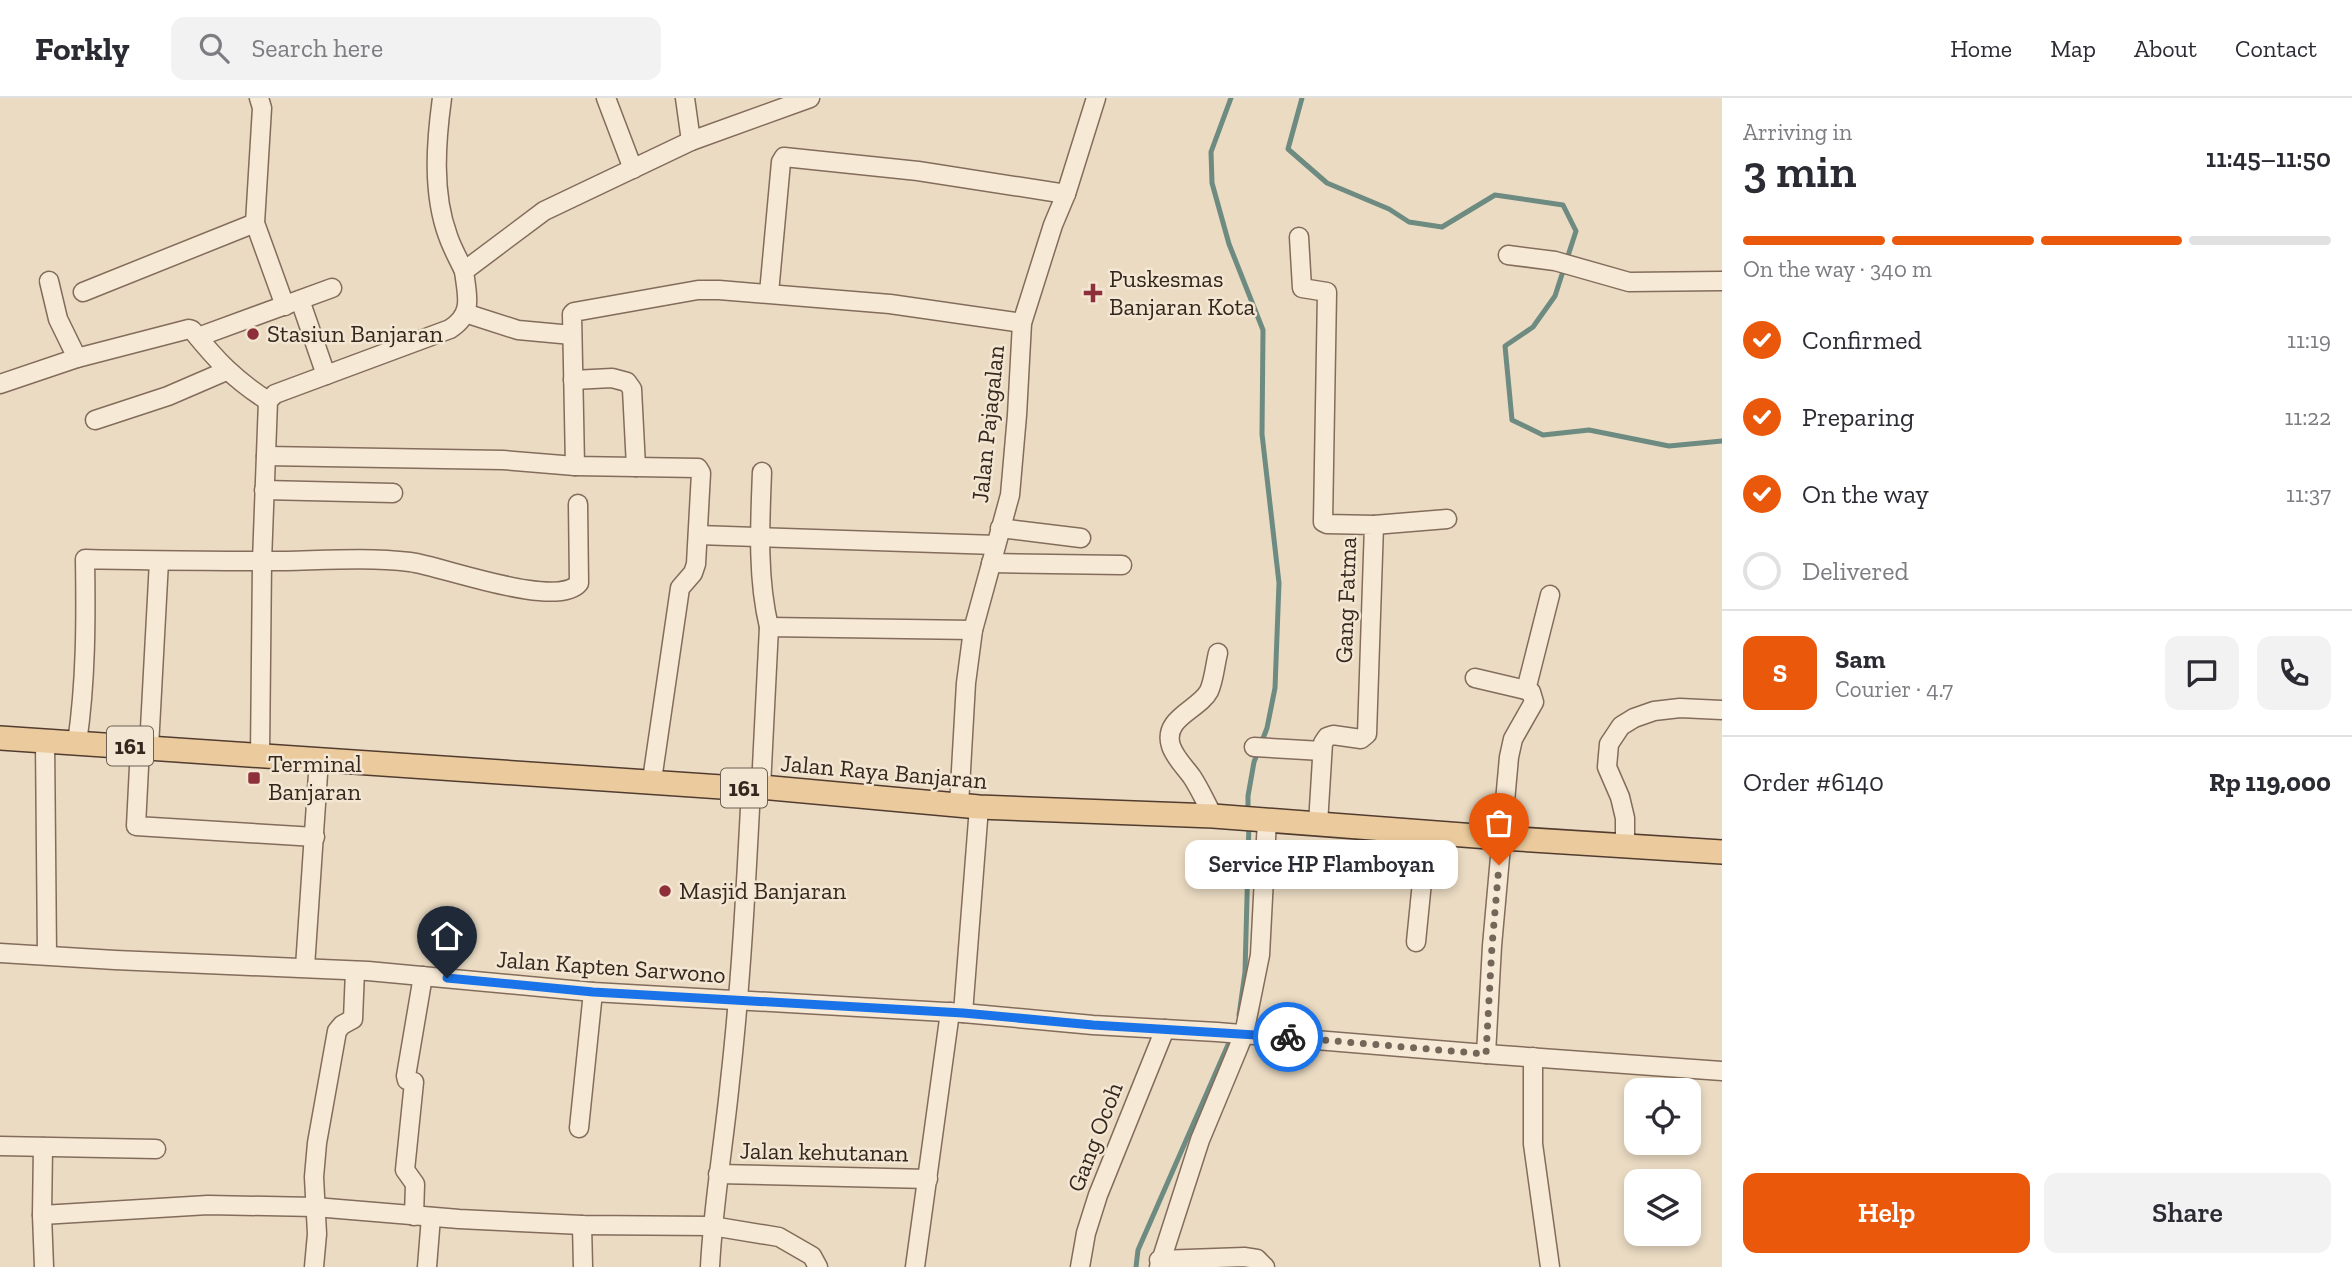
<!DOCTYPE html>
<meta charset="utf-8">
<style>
:root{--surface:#fff;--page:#f2f2f3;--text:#2b2b33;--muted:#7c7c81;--line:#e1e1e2;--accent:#ea580c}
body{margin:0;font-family:"Zilla Slab",serif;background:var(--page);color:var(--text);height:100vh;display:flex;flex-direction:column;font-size:26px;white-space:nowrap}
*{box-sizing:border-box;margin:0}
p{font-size:23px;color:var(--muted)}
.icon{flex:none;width:38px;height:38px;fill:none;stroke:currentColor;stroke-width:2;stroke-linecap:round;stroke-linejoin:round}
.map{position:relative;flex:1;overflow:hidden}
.drawer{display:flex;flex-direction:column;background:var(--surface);width:630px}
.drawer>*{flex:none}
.controls{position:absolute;left:1624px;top:980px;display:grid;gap:14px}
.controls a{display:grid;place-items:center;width:77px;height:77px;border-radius:14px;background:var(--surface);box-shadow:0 4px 10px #0003;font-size:35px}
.pin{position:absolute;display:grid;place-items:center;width:60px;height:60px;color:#fff;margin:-72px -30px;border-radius:50% 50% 50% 0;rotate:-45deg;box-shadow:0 0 7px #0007}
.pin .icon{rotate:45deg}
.courier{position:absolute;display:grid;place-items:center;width:70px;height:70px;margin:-35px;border:5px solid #1a73e8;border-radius:50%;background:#fff;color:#222;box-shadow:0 2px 9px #0007}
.bubble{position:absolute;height:49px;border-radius:14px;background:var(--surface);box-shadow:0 4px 10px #0003;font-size:23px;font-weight:600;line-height:49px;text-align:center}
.overview em{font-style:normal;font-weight:600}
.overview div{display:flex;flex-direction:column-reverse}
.overview{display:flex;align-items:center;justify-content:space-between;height:119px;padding:0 21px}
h1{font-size:46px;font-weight:600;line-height:52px}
.bar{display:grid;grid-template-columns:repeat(4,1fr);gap:10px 7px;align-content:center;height:84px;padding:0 21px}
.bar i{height:9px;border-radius:5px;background:var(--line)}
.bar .selected{background:var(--accent)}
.bar p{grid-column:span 4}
.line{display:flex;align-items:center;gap:18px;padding:0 21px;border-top:2px solid var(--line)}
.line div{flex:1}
.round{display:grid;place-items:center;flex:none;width:74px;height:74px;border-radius:14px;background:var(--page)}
ol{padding:0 21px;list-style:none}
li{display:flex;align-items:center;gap:21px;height:77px}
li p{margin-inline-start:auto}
li .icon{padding:7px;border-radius:50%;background:var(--accent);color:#fff;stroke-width:4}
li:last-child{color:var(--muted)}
li i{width:38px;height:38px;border:4px solid var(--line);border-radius:50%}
.cta{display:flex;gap:14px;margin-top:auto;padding:14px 21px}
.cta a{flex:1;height:80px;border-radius:14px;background:var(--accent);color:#fff;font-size:28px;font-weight:600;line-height:80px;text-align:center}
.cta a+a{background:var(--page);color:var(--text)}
header{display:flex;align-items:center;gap:42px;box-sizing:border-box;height:98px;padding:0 35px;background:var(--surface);border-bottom:2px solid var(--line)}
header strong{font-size:33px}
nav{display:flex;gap:38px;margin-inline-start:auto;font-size:24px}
.search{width:490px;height:63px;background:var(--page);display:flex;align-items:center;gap:18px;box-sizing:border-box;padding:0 24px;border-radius:14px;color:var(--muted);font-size:26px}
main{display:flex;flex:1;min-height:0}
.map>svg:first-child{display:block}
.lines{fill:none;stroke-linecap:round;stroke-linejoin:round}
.stream{stroke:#6d8b80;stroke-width:5}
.minor-casing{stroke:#836c5b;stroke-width:21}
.major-casing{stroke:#513c2f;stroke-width:26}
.minor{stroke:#f6e9d6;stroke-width:18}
.major{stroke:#ebcb9d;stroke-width:23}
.done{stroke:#746658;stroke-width:7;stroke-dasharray:0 12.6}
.route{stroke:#1a73e8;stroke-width:9}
.poi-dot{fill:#8e303a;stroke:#f3e6d2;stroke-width:2.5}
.labels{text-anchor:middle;stroke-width:5;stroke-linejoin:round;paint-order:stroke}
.shield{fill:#f3e6d2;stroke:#6d6054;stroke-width:2}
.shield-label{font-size:23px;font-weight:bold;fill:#34271e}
.poi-label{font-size:24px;fill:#34271e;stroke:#f3e6d2;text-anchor:start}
.street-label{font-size:24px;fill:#34271e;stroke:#f3e6d2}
</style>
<header>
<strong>Forkly</strong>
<div class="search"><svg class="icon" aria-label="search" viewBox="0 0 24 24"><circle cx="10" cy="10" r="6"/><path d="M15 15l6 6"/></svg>Search here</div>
<nav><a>Home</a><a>Map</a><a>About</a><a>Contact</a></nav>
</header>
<main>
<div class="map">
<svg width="1722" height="1169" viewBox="0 0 1722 1169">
<rect width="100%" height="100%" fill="#ebdbc3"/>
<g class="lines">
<!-- stream -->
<g class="stream">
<polyline points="1231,0 1211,54 1212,85 1229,146 1263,232 1262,336 1279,485 1275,590 1267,630 1254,664 1248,698 1248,715"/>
<polyline points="1302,0 1288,51 1327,85 1389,111 1409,124 1442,129 1495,97 1563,107 1576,133 1555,198 1533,229 1505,248 1512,322 1543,337 1589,332 1669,348 1722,343"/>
<polyline points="1239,917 1245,874 1249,725"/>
<polyline points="1136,1169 1138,1152 1231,940"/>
</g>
<!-- minor casing -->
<g class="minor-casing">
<g id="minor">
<polyline points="259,0 262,10 255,125 285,208"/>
<path d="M 442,0 C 436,44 432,95 448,138 C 452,150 459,162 464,173"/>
<polyline points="606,0 633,71"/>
<polyline points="685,0 691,43"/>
<polyline points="1299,139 1302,190 1327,194 1323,424 1327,426 1374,427 1367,636 1361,641 1333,637 1327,639 1323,645 1318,726"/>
<polyline points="1508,157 1555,163 1629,184 1722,183"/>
<polyline points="49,183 58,221 77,260"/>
<polyline points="83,194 255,125"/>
<polyline points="769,195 781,64 784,59 918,73 1066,96"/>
<polyline points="300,202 326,277"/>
<polyline points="465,215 518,232 572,237"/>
<polyline points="198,239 332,190"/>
<polyline points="573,282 612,280 627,284 632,291 636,369"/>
<path d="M 0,286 L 77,260 L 189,231 L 192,232 C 217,263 234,281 268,303"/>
<polyline points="95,322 168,298 226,273"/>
<polyline points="266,358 503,362 575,368 698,370 701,375 696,466 693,475 680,490 652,682"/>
<polyline points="575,368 572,216 574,214 698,192 719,192 890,206 1022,225"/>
<path d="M 762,374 C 760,425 757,479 769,529"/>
<polyline points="264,392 393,395"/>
<polyline points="1374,427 1447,421"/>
<polyline points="1000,430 1081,440"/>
<polyline points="698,437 996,447"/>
<polyline points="991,465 1122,467"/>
<polyline points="1475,580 1526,592 1531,594 1534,604 1513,641 1509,659 1492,848 1486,956"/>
<polyline points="1526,592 1550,497"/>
<polyline points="45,643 47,857"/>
<path d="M 77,645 C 86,583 86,523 85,461 C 152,463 220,463 287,463 C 327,462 370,459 410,464 C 442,468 557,512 579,485 L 578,406"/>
<polyline points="140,649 136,728 315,739"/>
<polyline points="149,649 159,463"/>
<polyline points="1254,649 1322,653"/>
<path d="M 260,657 L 262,463 L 268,303 L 275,296 L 450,231 C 474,216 467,198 464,173 L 544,113 L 691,43 L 810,0"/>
<polyline points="761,689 769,529 973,532"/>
<polyline points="959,707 966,585 973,532 1010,397 1017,317 1022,225 1053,127 1066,96 1096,0"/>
<path d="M 1213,718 C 1206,705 1200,691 1192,679 C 1185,669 1175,660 1171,648 C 1162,620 1199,612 1209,593 C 1214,582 1215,567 1218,555"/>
<polyline points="1625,746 1625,720 1620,699 1607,669 1609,646 1621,628 1634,620 1654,613 1680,610 1722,612"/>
<polyline points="1416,844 1427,734"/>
<polyline points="0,855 115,862 368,873 593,894 963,915 1093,927 1217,934 1486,956 1722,973"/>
<polyline points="305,869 319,661"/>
<polyline points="963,915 979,709"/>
<polyline points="1533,959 1533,1046 1550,1169"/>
<polyline points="579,1030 593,894"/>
<polyline points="0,1048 156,1051"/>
<polyline points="43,1049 42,1117 208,1107 315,1109 459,1121 582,1127 712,1128 779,1139 812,1158 818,1169"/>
<polyline points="718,1076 928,1081"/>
<polyline points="42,1117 44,1169"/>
<polyline points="414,1118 415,1086 405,1072 414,984 407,982 406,978 423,878"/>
<polyline points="582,1127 583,1169"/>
<polyline points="1159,1162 1244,1159 1257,1161 1265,1169"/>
<polyline points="314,1169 317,1136 314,1079 317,1045 337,933 342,927 353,921 355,873"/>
<polyline points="427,1169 431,1119"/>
<path d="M 710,1169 C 713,1107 724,1045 730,983 C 741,886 746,788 751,691"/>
<polyline points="915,1169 950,914"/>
<polyline points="1080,1169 1086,1135 1098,1097 1165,931"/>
<polyline points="1159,1169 1200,1042 1244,936 1260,857 1267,722"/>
</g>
</g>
<!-- major casing -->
<g class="major-casing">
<polyline id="major" points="0,640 751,691 761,689 979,709 1213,718 1502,740 1722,754"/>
</g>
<!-- minor -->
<use href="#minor" class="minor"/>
<!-- major -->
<use href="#major" class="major"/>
</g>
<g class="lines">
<!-- done -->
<polyline class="done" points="1288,939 1486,956 1492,848 1499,767"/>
<!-- route -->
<polyline class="route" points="447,880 593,894 963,915 1093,927 1288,939"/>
</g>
<!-- markers -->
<g class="poi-dot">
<path d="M1089.5 184.5h7v7h7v7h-7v7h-7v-7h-7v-7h7z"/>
<circle cx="253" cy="236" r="7"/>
<rect x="247" y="673" width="14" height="14" rx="3.5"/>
<circle cx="665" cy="793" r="7"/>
</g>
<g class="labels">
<!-- shield labels -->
<g class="shield">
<rect x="107" y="628.5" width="46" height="39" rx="5"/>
<rect x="721" y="670.5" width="46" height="39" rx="5"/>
</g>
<g class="shield-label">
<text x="130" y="656">161</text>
<text x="744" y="698">161</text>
</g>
<!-- poi labels -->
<g class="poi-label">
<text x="1109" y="189">Puskesmas<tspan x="1109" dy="28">Banjaran Kota</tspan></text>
<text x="267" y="244">Stasiun Banjaran</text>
<text x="268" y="674">Terminal<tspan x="268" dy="28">Banjaran</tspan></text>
<text x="679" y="801">Masjid Banjaran</text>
</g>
<!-- street labels -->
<g class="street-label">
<text transform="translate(988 326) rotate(-84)" y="8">Jalan Pajagalan</text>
<text transform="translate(1346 502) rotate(-88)" y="8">Gang Fatma</text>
<text transform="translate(884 674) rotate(5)" y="8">Jalan Raya Banjaran</text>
<text transform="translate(611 869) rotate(4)" y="8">Jalan Kapten Sarwono</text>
<text transform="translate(1095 1039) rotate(-69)" y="8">Gang Ocoh</text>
<text transform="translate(824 1054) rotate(1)" y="8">Jalan kehutanan</text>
</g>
</g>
</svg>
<div class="controls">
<a><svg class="icon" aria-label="locate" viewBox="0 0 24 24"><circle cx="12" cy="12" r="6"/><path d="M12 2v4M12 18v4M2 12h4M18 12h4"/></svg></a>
<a><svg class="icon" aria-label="layers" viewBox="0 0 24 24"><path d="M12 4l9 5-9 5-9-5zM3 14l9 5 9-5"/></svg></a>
</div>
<div class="pin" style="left:1499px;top:767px;background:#ea580c"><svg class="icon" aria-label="bag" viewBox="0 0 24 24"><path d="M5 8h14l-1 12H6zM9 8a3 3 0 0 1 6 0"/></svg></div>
<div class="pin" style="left:447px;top:880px;background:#1f2937"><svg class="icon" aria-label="home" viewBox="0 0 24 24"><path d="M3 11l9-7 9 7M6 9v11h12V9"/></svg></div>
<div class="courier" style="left:1288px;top:939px"><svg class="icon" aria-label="bike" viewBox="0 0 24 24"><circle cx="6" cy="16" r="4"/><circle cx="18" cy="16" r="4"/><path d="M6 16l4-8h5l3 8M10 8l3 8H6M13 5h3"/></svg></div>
<div class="bubble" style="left:1185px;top:742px;width:273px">Service HP Flamboyan</div>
</div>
<section class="drawer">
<div class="overview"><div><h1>3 min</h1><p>Arriving in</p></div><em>11:45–11:50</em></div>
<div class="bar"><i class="selected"></i><i class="selected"></i><i class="selected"></i><i></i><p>On the way · 340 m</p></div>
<ol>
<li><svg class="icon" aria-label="check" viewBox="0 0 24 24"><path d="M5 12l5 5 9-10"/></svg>Confirmed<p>11:19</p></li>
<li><svg class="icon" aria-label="check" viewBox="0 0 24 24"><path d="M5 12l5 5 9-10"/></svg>Preparing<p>11:22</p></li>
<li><svg class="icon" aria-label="check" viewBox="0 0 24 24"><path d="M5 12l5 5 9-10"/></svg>On the way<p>11:37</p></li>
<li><i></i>Delivered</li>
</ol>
<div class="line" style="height:126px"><b class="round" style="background:var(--accent);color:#fff">S</b><div><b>Sam</b><p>Courier · 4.7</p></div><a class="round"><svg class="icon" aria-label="chat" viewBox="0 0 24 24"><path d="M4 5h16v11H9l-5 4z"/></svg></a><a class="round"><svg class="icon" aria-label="phone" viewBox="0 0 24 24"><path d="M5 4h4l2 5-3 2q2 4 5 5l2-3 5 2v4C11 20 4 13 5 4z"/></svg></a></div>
<div class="line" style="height:91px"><div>Order #6140</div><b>Rp 119,000</b></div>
<div class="cta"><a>Help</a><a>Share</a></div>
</section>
</main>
